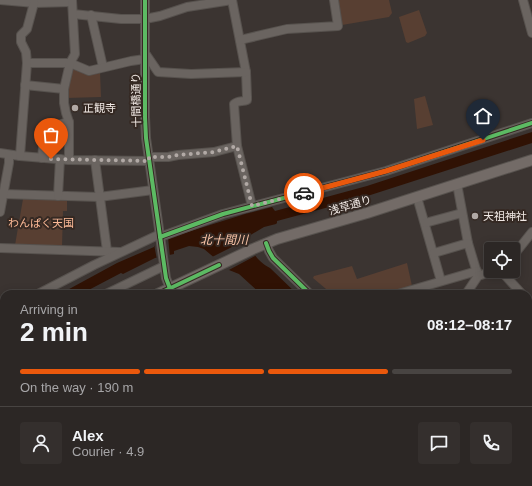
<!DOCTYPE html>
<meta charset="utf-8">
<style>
:root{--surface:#2c2725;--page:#342f2d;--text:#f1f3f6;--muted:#a6a5a7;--line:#484442;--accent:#ea580c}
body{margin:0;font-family:Arial,"Noto Sans JP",sans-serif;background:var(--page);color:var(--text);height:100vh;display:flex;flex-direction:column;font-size:15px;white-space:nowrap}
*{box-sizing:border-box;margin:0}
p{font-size:13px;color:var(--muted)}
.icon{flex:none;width:22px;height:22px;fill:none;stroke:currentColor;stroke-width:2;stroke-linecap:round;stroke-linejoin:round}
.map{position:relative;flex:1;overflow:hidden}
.panel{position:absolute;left:0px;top:290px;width:532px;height:196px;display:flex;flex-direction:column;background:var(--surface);border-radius:12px 12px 0 0;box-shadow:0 2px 10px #0003,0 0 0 1px var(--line)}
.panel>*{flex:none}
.tools{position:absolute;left:484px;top:242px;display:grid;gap:8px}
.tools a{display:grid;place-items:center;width:36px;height:36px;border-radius:4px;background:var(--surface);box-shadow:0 2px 10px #0003,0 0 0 1px var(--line);font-size:20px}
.pin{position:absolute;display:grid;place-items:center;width:34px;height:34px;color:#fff;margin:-41px -17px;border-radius:50% 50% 50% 0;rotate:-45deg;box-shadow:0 0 4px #0007}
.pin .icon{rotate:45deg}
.courier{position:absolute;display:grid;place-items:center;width:40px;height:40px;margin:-20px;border:3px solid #ea580c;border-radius:50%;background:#fff;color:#222;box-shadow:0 1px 5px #0007}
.head em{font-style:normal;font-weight:700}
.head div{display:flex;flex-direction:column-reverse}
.head{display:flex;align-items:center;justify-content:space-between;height:68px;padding:0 20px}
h1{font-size:26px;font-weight:700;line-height:30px}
.bar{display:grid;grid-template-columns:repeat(4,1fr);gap:6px 4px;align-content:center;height:48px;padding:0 20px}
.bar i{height:5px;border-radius:3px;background:var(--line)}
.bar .on{background:var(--accent)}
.bar p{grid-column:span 4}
.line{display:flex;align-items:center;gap:10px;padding:0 20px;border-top:1px solid var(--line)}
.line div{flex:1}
.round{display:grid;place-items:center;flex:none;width:42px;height:42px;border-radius:4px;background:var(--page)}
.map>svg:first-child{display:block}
.green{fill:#583f32}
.water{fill:#301204}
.pier{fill:#3b3431}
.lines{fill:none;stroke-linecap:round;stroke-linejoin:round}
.minor-casing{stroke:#57524e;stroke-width:10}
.major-casing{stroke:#57524e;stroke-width:12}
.minor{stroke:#6a6460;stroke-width:8}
.major{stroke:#736b67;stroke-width:10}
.cycleway-casing{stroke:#352923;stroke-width:6}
.cycleway{stroke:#5cba63;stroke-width:4}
.done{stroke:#b1a9a5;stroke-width:4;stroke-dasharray:0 7.2}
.route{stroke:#ea580c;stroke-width:5}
.poi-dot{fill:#b1a9a5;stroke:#352923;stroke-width:1.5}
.labels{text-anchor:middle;stroke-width:4;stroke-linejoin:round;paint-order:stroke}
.street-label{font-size:11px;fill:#f0e8e4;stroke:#352923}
.poi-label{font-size:11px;fill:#f0e8e4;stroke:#352923;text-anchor:start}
.park-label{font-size:11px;fill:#fcb996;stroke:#352923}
.water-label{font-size:12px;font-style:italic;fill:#fdc7aa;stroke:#352923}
</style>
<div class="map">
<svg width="532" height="486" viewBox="0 0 532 486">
<rect width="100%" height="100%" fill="#3b3431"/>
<!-- green -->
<g class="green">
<polygon points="337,0 389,0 392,13 389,17 342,25"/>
<polygon points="419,10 427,33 425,36 408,43 406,42 399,17"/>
<polygon points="72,68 100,72 101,97 66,98 67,91"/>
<polygon points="425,96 433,125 417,129 414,99"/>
<polygon points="23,199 67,200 67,211 63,211 62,247 15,245"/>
<polygon points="407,263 412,286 386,294 332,294 313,278 314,276 352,266 357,279"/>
</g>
<!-- water -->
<path class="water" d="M 532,132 L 532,143 L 355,200 L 277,221 L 277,223 L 276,224 L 264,227 L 247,237 L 246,238 L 248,239 C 252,253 257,261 270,268 L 297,294 L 261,294 L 239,274 L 229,270 L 204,249 L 198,247 L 189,246 L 174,251 L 174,254 L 155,258 L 123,274 L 121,273 L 81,294 L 60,294 L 117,263 L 154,247 L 154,246 L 169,238 L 191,231 L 245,214 L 272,207 L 275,211 L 367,186 Z"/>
<!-- pier -->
<g class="pier">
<polygon points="168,237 170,257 157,260 154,244"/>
<polygon points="250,238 252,247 257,255 227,271 212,257"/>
</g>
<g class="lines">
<!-- minor casing -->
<g class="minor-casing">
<g id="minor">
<polyline points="0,0 35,3 72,2"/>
<polyline points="145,0 145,117 146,138 166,278 172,294"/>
<path d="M 232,0 L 246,72 L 247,97 L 247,100 C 243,102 238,100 234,104 L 237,146 L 252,206"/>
<polyline points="523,0 532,33"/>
<polyline points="73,14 121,19 145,19 160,16 187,7 232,0"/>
<polyline points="91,15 103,67"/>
<polyline points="240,40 287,29 338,26 334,0"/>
<polyline points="145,53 158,72 191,74 246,72"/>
<polyline points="27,63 70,63 89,71 131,61 145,59"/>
<polyline points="25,85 64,89"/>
<polyline points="0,153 20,156 69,160 149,161"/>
<polyline points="20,156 27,63 26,52 21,42 21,35 27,29 34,3"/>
<polyline points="149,157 168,157 178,155 214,152 237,146"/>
<polyline points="42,158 45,128 69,122"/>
<polyline points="69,160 69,122 66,113 64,103 64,89 70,63 75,54 72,0"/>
<polyline points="95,160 107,251"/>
<polyline points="457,184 468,243 478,276"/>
<polyline points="0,194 3,194 99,197 153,190"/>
<polyline points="58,196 60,159"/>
<polyline points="417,197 441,281"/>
<polyline points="0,212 9,163 9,155"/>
<polyline points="425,223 462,213"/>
<polyline points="160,237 223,214 386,171 532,123"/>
<polyline points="266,243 269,251 273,258 310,294"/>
<polyline points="0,248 120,252"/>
<polyline points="434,253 468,243"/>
<polyline points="513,256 532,232"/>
<polyline points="501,271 522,294"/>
<polyline points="38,294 94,265 160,234"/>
<polyline points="106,294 164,266"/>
<polyline points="398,294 477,271"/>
<polyline points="466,294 478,276 493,271"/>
<polyline points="528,301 532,305"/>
<polyline points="0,314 4,312"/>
<polyline points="0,333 4,341"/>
<polyline points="528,368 532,364"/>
<polyline points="528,406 532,410"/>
<polyline points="0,435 4,433"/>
<polyline points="528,462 532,458"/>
<polyline points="66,482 71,486"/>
<polyline points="132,482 137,486"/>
<polyline points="511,482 514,486"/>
<polyline points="17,486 21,482"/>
<polyline points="159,486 163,482"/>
<polyline points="485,486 488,482"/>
</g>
</g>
<!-- major casing -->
<g class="major-casing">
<g id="major">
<polyline points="158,294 253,249 277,239 367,213 532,160"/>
<polyline points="0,370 4,368"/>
</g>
</g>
<!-- minor -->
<use href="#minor" class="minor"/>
<!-- major -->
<use href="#major" class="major"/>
<!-- cycleway casing -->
<g class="cycleway-casing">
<g id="cycleway">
<polyline points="145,0 145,117 146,138 166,278 172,294"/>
<polyline points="160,237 223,214 386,171 532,123"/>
<polyline points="266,243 269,251 273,258 310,294"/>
<polyline points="158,294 219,265"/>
</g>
</g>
<!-- cycleway -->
<use href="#cycleway" class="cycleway"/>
</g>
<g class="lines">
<!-- done -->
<polyline class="done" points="51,159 149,161 149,157 168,157 178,155 214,152 237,146 252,206 304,193"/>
<!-- route -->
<polyline class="route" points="304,193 386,171 483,140"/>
</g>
<!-- markers -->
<g class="poi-dot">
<circle cx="75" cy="108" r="4"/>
<circle cx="475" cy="216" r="4"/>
</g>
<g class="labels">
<!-- street labels -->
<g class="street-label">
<text transform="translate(136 100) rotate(-91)" y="4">十間橋通り</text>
<text transform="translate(350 205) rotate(-16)" y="4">浅草通り</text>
</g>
<!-- poi labels -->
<g class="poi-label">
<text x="83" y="112">正観寺</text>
<text x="483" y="220">天祖神社</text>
</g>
<!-- park labels -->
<g class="park-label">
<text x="41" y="227">わんぱく天国</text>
</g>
<!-- water labels -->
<g class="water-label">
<text x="224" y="244">北十間川</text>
</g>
</g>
</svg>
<div class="tools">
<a><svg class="icon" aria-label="locate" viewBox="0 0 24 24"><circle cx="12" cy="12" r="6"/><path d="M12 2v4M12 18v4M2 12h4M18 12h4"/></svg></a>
</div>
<div class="pin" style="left:51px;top:159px;background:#ea580c"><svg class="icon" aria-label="bag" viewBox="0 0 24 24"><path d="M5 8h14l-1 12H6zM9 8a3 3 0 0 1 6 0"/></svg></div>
<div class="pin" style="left:483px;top:140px;background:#1f2937"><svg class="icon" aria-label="home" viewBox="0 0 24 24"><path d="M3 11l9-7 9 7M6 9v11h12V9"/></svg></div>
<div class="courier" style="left:304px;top:193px"><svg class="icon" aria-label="car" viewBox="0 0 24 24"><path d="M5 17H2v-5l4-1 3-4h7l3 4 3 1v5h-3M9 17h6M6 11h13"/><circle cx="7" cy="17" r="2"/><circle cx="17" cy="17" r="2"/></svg></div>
<section class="panel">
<div class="head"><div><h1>2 min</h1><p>Arriving in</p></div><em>08:12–08:17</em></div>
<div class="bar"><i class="on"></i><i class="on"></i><i class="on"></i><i></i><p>On the way · 190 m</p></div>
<div class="line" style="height:72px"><a class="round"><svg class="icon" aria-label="person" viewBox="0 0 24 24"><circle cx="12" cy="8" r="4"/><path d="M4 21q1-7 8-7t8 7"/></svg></a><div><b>Alex</b><p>Courier · 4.9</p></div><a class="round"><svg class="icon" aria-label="chat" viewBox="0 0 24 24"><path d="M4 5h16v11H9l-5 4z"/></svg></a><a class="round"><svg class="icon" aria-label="phone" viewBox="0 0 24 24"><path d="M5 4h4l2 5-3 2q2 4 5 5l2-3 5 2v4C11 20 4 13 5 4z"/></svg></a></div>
</section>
</div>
